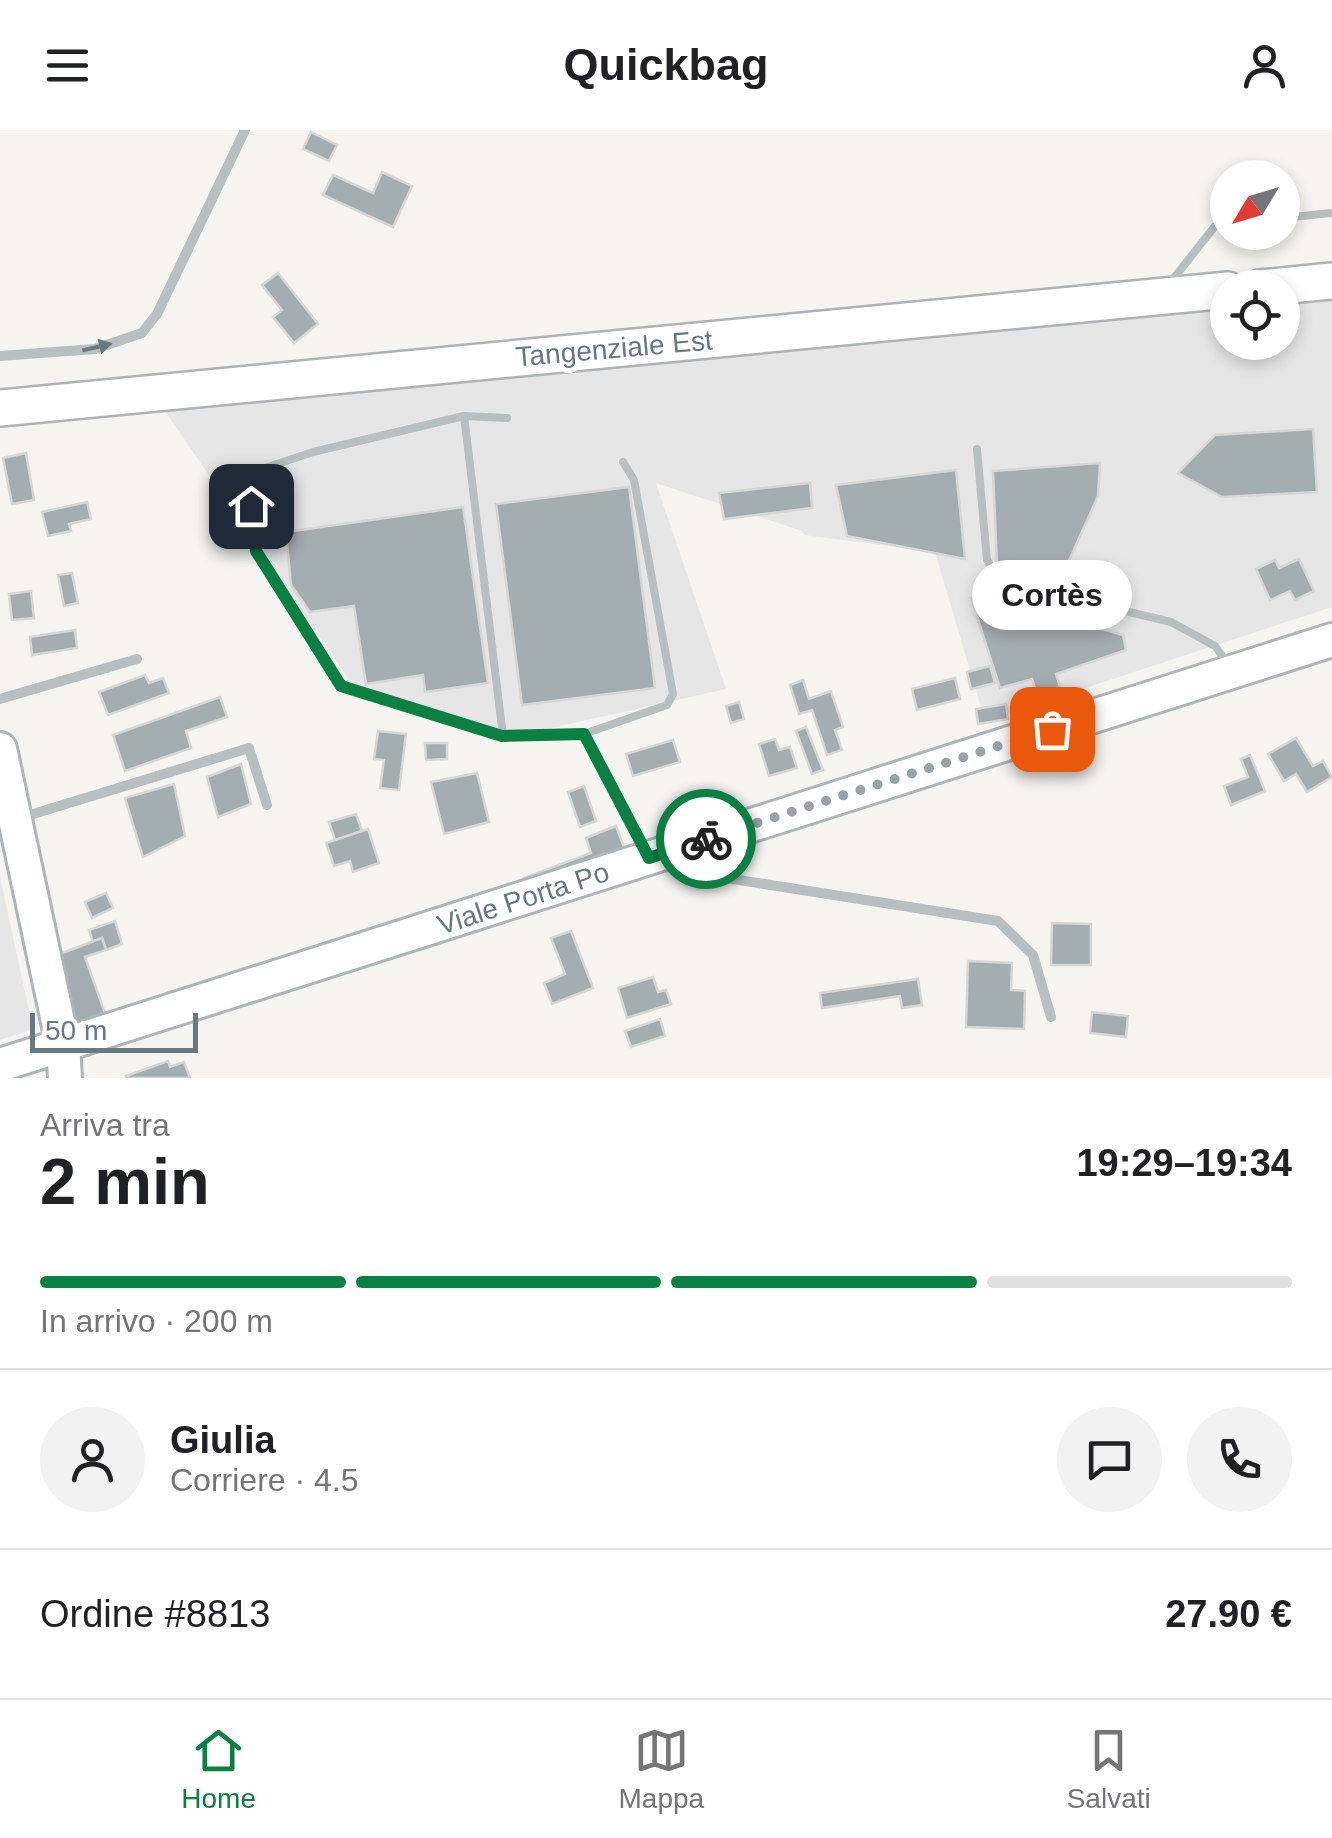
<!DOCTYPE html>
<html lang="it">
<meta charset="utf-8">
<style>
:root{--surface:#fff;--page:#f2f2f2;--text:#202124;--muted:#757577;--line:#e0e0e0;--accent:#0b8043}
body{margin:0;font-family:Arial,sans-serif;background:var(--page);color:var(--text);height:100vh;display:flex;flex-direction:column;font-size:38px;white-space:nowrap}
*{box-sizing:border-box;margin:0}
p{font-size:32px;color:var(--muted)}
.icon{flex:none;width:55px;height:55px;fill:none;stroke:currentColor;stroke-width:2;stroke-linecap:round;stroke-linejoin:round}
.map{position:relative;height:948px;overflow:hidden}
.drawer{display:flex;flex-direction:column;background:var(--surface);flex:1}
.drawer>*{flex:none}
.needle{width:65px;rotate:232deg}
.fabs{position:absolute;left:1210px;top:30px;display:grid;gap:20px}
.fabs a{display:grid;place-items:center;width:90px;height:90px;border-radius:50%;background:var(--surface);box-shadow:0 5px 15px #0003;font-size:50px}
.scale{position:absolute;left:30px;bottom:25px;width:168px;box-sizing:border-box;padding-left:10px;border:5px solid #667880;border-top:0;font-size:28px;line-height:35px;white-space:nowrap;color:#667880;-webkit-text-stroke:8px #fff;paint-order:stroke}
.pin{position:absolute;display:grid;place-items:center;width:85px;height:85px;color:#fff;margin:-42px;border-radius:20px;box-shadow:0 5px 15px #0006}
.courier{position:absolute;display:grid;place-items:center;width:100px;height:100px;margin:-50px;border:8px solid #0b8043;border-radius:50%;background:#fff;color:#222;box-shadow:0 2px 12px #0007}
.bubble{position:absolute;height:70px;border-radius:35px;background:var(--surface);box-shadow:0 5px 15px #0003;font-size:32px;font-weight:700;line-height:70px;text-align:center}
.overview em{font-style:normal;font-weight:700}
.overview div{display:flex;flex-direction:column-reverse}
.overview{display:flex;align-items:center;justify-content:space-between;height:170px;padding:0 40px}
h1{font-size:65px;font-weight:700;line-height:75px}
.bar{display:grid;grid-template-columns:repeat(4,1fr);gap:15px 10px;align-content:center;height:120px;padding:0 40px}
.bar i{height:12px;border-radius:8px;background:var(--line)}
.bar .current{background:var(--accent)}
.bar p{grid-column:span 4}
.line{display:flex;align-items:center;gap:25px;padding:0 40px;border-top:2px solid var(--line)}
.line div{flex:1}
.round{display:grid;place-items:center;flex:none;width:105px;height:105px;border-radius:52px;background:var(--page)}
header{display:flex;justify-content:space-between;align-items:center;height:130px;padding:0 40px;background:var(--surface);font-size:45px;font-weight:700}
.tabs{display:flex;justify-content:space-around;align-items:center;height:140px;border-top:2px solid var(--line);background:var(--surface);font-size:28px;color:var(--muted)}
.tabs a{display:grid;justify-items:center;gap:5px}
.tabs .current{color:var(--accent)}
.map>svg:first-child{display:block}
.built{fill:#e5e6e5}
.building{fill:#a4adb0;stroke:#d6d6d4;stroke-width:2.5}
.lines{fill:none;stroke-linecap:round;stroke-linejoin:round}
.secondary-casing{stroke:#aeb5b8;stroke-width:38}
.primary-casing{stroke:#adb3b6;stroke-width:40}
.lane{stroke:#b9bfc1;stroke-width:8}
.street{stroke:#b9bfc1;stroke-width:10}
.secondary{stroke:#fff;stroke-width:32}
.primary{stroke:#fff;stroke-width:35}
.oneway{fill:#667880}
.done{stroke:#98a3a8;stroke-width:10;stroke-dasharray:0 18}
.route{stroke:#0b8043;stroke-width:12}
.labels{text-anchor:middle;stroke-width:10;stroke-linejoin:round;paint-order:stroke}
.street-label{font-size:28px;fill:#667880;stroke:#fff}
</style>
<header><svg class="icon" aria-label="menu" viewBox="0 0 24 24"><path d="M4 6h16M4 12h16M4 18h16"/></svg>Quickbag<svg class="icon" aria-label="person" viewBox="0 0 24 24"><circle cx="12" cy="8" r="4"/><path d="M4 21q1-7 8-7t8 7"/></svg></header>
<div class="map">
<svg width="1332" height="948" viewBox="0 0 1332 948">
<rect width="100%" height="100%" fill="#f5f4f1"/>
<!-- built -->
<g class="built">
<polygon points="1332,159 1332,477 985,591 935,422 804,405 802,401 656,353 726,559 524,604 362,569 165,281 1227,170 1228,212 1282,212 1283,164"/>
<polygon points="0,747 33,899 0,910"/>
</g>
<!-- building -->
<g class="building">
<polygon points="311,2 337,15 329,31 303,19"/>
<polygon points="382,42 412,56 393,97 323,65 333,45 373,63"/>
<polygon points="278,143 318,194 294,213 273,187 282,180 262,155"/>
<polygon points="1313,299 1317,362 1222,367 1178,343 1215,305"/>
<polygon points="26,323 34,370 12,374 3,328"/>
<polygon points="1100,333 1098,366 1059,453 997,434 993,341"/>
<polygon points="956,340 965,429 847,406 836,355"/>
<polygon points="810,353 812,378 724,389 719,363"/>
<polygon points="629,357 655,558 522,575 496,374"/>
<polygon points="87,372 91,389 69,394 71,401 48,406 42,382"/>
<polygon points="463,377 488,553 425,562 423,545 366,554 354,476 310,482 291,455 286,402"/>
<polygon points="1299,429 1314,461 1295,470 1290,461 1270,470 1256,439 1275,430 1279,438"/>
<polygon points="72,443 78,473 64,476 58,445"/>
<polygon points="31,461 34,488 12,490 9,464"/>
<polygon points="987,466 1123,505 1126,520 1056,544 1060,557 1037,564 1032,549 1000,558 971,468"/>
<polygon points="75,500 77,518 32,525 30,507"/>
<polygon points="990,536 995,553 971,559 967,542"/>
<polygon points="145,545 149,553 163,548 169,563 108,585 99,562"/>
<polygon points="955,548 960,569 917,580 912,559"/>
<polygon points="803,550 809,569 831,561 843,597 835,600 842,620 827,625 812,580 799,584 790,555"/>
<polygon points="220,567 227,587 186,601 191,618 125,641 113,605"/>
<polygon points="739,572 744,589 731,593 726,576"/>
<polygon points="1006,574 1008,589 978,594 976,579"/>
<polygon points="806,597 823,640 812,644 796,601"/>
<polygon points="378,601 406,604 399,660 380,658 384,630 374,629"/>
<polygon points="1296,608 1313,636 1323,631 1332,647 1307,662 1296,644 1284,651 1268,624"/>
<polygon points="775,609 779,620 790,617 797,638 769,646 759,614"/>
<polygon points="673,610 680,632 633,646 626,624"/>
<polygon points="425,613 447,613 447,629 426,630"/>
<polygon points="1250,625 1265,661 1231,675 1224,656 1248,647 1241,629"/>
<polygon points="241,634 251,674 218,687 207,647"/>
<polygon points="477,643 489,692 444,704 431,652"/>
<polygon points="174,654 185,706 143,727 125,668"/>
<polygon points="584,656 596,691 580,697 568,662"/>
<polygon points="356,684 362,701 335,710 329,692"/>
<polygon points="616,696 628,728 530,764 524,748 591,723 586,708"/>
<polygon points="368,699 379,733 353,742 350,731 334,736 326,713"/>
<polygon points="106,763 113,778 92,788 85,772"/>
<polygon points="115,791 122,814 106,820 102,808 93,812 89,800"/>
<polygon points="1052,793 1091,794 1091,835 1051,835"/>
<polygon points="571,801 593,858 552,874 544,853 565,844 551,808"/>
<polygon points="102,808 106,820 85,827 106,886 78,896 52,827"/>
<polygon points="968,831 1012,833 1011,860 1025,861 1024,899 966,897"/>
<polygon points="653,847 658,862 666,860 671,874 627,888 618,858"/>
<polygon points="918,849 922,875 902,878 900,866 822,878 820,863"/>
<polygon points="1092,882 1128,886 1126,907 1090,903"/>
<polygon points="660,889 665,906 631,917 625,901"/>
<polygon points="168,931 170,937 184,932 190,948 127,948 126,946"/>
</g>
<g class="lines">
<!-- secondary casing -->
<g class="secondary-casing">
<g id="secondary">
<polyline points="0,619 63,915 65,948"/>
<polyline points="0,935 1332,510"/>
</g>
</g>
<!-- primary casing -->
<g class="primary-casing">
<g id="primary">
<polyline points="1260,158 1332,151"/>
<polyline points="0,278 1228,160"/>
</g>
</g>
<!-- lane -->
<g class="lane">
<polyline points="1282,88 1332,83"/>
<polyline points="1170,153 1215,96 1228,94"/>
<polyline points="464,286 503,606"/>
<polyline points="507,288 464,286 313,322 253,342 251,376 256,421 341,556 503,606 584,604 667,575 673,564 634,350 623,332"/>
<polyline points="977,319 987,430 1000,451 1171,492 1215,516 1228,534"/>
<polyline points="584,604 645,719"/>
</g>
<!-- street -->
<g class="street">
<polyline points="0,226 95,219 142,203 157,184 245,0"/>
<polyline points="0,569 137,529"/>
<polyline points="20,688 249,618 267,675"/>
<polyline points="690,721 701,744 998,791 1033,825 1051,887"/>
</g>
<!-- secondary -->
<use href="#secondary" class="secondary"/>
<!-- primary -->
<use href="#primary" class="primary"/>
</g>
<!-- one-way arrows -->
<defs><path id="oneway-solid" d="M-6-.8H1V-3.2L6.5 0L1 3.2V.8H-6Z" transform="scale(2.5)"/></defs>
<use class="oneway" href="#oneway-solid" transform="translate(97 217) rotate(-13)"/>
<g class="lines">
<!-- done -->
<polyline class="done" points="706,709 1052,599"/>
<!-- route -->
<polyline class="route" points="251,376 256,421 341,556 502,606 584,604 649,728 706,709"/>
</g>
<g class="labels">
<!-- street labels -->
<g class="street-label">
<text transform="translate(614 218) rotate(-5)" y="10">Tangenziale Est</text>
<text transform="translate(523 768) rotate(-18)" y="10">Viale Porta Po</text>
</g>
</g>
</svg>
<div class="fabs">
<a><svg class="needle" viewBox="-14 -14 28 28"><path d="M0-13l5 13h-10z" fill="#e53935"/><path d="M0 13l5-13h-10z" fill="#757577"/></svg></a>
<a><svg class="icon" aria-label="locate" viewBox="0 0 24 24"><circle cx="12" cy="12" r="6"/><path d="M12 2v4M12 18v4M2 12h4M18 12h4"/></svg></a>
</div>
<div class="scale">50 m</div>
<div class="pin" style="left:1052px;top:599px;background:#ea580c"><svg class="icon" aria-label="bag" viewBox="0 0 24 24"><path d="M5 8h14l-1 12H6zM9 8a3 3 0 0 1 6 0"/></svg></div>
<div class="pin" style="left:251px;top:376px;background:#1f2937"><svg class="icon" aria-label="home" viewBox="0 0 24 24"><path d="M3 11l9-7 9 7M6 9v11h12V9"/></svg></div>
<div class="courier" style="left:706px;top:709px"><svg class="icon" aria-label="bike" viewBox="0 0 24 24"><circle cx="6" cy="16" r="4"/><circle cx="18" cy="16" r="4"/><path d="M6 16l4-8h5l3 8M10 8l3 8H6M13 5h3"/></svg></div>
<div class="bubble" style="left:972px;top:430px;width:160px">Cortès</div>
</div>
<section class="drawer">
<div class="overview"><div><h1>2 min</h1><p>Arriva tra</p></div><em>19:29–19:34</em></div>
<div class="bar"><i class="current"></i><i class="current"></i><i class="current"></i><i></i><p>In arrivo · 200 m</p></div>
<div class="line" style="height:180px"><a class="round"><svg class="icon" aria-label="person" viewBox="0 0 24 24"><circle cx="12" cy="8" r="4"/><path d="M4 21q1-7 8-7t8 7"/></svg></a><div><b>Giulia</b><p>Corriere · 4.5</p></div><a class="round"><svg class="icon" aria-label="chat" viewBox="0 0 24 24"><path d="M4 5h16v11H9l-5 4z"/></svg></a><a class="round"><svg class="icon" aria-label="phone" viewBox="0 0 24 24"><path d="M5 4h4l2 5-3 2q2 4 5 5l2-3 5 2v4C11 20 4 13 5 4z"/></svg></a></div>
<div class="line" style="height:130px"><div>Ordine #8813</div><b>27.90 €</b></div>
</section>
<nav class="tabs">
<a class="current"><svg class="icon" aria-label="home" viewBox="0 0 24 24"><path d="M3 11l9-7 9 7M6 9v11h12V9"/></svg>Home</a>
<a><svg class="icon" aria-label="map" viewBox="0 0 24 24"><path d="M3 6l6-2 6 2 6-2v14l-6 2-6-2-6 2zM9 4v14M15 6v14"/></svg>Mappa</a>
<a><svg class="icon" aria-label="saved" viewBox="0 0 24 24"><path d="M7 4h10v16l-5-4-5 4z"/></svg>Salvati</a>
</nav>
